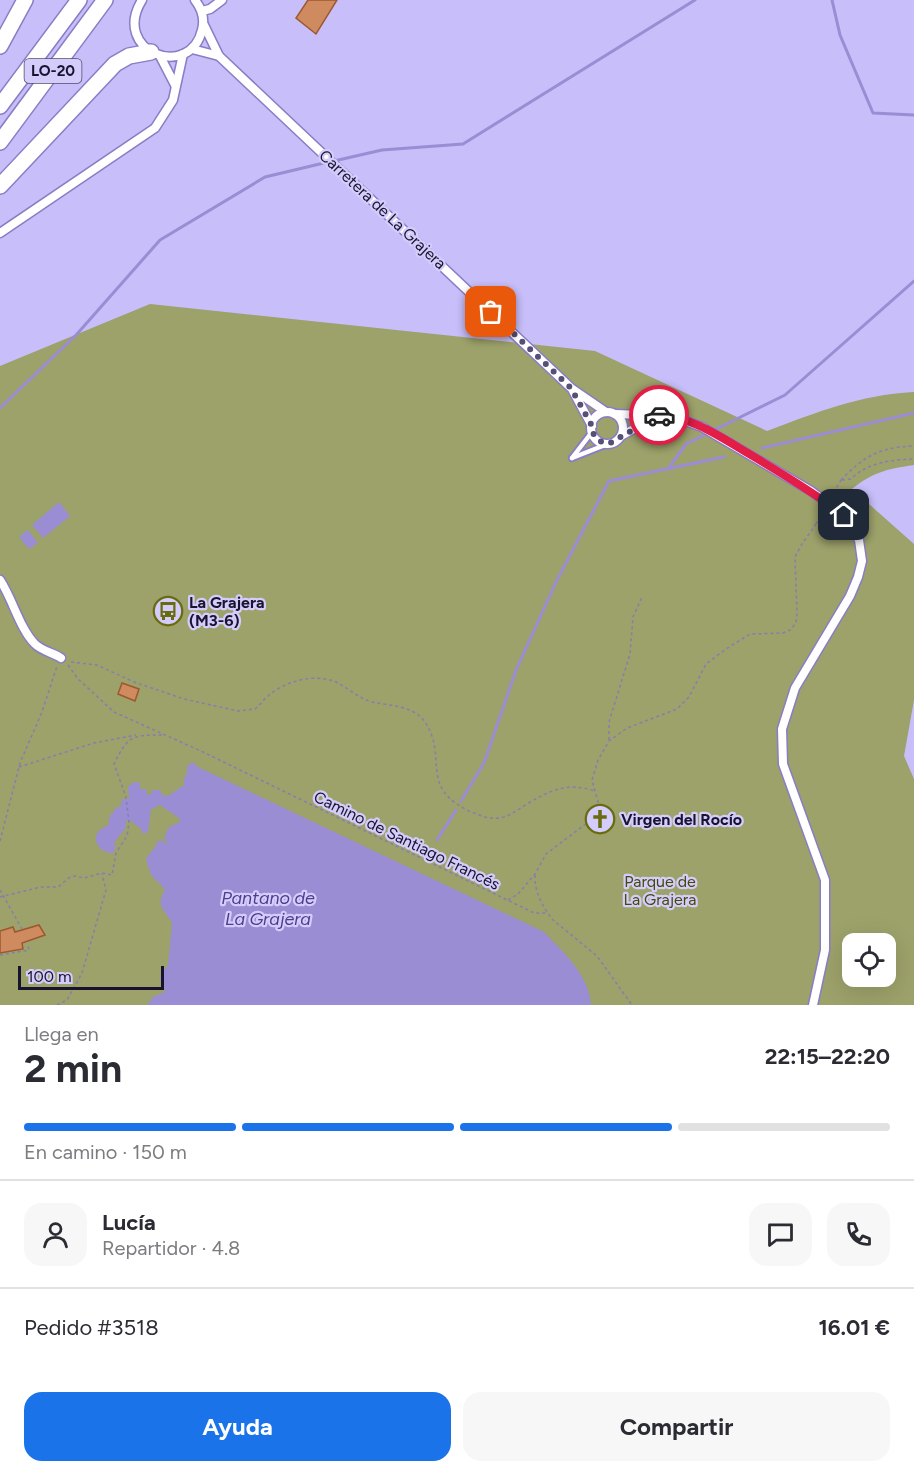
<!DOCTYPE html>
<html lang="es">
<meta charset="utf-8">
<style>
:root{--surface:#fff;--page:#f7f7f7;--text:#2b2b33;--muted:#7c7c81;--line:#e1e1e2;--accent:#1a73e8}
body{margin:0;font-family:Figtree,sans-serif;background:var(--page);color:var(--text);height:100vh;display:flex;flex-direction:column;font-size:22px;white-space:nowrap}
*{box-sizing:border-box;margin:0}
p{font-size:20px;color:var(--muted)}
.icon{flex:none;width:33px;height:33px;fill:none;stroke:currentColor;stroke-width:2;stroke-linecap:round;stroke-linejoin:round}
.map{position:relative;height:1005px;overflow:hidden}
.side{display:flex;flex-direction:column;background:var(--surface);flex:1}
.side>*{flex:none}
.tools{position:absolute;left:842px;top:933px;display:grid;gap:12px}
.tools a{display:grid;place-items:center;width:54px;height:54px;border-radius:12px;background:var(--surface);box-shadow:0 6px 24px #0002;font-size:30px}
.scale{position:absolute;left:18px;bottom:15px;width:146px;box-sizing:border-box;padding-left:6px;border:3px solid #19132f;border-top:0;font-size:16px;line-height:21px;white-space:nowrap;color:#19132f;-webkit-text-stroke:4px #d4cdfb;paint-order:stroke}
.pin{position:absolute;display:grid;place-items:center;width:51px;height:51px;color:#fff;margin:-26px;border-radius:12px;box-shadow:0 3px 9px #0006}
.courier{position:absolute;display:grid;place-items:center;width:60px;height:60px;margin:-30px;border:4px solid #e11d48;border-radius:50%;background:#fff;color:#222;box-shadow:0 2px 8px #0007}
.headline em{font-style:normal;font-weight:700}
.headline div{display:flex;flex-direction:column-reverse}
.headline{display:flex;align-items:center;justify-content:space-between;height:102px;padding:0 24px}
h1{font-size:39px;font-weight:700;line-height:45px}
.bar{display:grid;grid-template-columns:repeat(4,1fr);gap:9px 6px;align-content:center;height:72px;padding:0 24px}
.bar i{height:8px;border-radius:4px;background:var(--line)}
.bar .on{background:var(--accent)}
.bar p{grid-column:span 4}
.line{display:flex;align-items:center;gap:15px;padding:0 24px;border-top:2px solid var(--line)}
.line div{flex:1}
.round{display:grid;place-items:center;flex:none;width:63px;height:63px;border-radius:18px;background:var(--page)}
.cta{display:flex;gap:12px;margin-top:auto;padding:12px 24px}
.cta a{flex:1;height:69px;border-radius:18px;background:var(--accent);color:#fff;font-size:24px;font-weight:700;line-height:69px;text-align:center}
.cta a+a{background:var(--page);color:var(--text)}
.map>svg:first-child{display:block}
.green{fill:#9da16a;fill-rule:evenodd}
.water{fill:#9a8dd4}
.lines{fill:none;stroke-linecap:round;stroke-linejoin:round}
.stream{stroke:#9a8dd4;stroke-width:3}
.building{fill:#d08a5f;stroke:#9c592d;stroke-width:1.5}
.lane-casing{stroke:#8a7dc4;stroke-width:8}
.street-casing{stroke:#8a7dc4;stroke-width:11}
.highway-casing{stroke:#8a7dc4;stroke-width:18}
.path{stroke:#867eae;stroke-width:1.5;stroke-dasharray:3 3;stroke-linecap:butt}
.lane{stroke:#fff;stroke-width:4.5}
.street{stroke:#fff;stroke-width:8}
.highway{stroke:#fff;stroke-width:15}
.path-bridge{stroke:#867eae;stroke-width:1.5;stroke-dasharray:3 3;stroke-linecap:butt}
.done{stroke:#564f76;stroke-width:6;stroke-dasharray:0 10.8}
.route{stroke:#e11d48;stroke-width:8}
.labels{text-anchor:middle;stroke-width:4.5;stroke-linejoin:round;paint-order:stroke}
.shield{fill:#d4cdfb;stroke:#514b6c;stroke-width:1.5}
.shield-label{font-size:15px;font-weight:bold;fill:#19132f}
.street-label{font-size:16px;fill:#19132f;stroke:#d4cdfb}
.poi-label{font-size:16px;font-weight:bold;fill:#19132f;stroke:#d4cdfb;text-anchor:start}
.park-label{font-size:16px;fill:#47490a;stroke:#d4cdfb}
.water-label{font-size:18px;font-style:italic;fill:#513b8f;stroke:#d4cdfb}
</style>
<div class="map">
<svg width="914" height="1005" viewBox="0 0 914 1005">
<rect width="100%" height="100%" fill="#c7befa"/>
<!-- green -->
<path class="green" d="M 150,304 L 595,351 L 767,431 C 818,412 859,395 914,392 L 914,465 C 887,469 873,472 852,489 L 914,544 L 914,700 L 904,756 L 914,779 L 914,1005 L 0,1005 L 0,366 ZM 852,944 L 885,944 L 885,976 L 852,976 Z"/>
<!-- water -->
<g class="water">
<polygon points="59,502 70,516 43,538 32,525"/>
<polygon points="28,530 38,543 29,549 19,537"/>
<path d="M 193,762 L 198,767 L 544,932 C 564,953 589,975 591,1005 L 147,1005 L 153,997 L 165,992 L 164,985 L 160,979 L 161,973 L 168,965 L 172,923 C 164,908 155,907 165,889 L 151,875 L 146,859 C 150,852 156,848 158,841 L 162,840 L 167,845 L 166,840 L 164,838 L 169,827 L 180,822 L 179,818 L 160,805 L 151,809 L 148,832 L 143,834 L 141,829 L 131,821 L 126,821 L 125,829 L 115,841 L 115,849 L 113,853 C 95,853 88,831 108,826 L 110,815 L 114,812 L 114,809 L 121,806 L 122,799 L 129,799 L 128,787 L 132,783 L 140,782 L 140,789 L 146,789 L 147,795 L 151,794 L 153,790 L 160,790 L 162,795 L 168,796 L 184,785 L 184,778 L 187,774 L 187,766 Z"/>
</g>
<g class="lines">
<!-- stream -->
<g class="stream">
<polyline points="832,0 840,35 873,113 914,115"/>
<polyline points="334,161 382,150 463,144 695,0"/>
<polyline points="0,408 77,334 160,240 265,177 328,162"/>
<polyline points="762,448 914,413"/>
<polyline points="668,469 686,444 785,395 914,281"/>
<polyline points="461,801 484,763 516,670 556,582 609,481 724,457"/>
<polyline points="437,840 456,810"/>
</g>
</g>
<!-- building -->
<g class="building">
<polygon points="308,0 337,0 316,34 296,18"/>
<polygon points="122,683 139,689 135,701 118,694"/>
<polygon points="39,925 45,935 22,943 23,949 0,953 0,931 13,927 15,932"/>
</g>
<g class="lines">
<!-- lane casing -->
<g class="lane-casing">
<g id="lane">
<polyline points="572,458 610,443"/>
<polyline points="572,458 592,432"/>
</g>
</g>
<!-- street casing -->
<g class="street-casing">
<g id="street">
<path d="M 142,0 C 110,52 190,81 202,30 C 205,19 202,9 195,0"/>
<polyline points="202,11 210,9 222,0"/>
<polyline points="204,25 219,56 571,388 606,412"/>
<polyline points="192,49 219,56"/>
<polyline points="160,56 175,85"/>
<polyline points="0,233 155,128 173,100 183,54"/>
<polyline points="573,391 592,426"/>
<circle cx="607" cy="428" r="16"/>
<polyline points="615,414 672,416 702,427 811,491 844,515 859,540 862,561 858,577 850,596 795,688 782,729 783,764 825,880 825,950 813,1005"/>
<polyline points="621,436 657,416"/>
<path d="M 0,580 C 13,600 20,629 35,644 C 42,651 54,653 61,658"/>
</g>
</g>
<!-- highway casing -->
<g class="highway-casing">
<g id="highway">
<polyline points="0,46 25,0"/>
<polyline points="0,106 79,0"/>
<polyline points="0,142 105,0"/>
<polyline points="0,186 115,64 129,56 151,52"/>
</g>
</g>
<!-- path -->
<g class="path">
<path d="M 841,480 C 864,456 880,447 914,446"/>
<path d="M 842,480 L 851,479 C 868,462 891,460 914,459"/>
<path d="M 71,662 L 97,665 L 134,682 L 184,699 L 238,711 L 255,709 C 260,705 263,700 268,696 C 285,681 314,673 336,682 C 348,688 358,698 372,702 C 390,706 413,705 425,722 C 447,755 422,783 460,806 C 468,811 480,816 489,818 C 506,820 514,812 527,804 C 550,790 568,782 595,791"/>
<polyline points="68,665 78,679 114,712 203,752 534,913 547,913"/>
<polyline points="609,740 609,722 630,654 633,617 642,597"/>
<polyline points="19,767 94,743 136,735"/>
<polyline points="0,841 20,763 42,712 57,666"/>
<path d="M 535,875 C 534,891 543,908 553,920 L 597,956 L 632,1005"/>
<polyline points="0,890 22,929"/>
<path d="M 0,897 L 41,887 L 58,887 L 70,877 L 75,876 L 84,878 L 102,873 L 112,875 L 116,853 L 127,836 L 129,823 L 126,797 L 114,764 C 128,736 131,735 162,735"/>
<polyline points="508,900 518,894 535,874 546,854 595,817 600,809 592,780 598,760 609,741 627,728 677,709 689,697 706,664 726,649 750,634 783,633 790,630 796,623 797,614 795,557 802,544 816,524"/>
<polyline points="0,955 29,950 28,945"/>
<polyline points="57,1005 67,1000 82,973 106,890 102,874"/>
</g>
<!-- lane -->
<use href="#lane" class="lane"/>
<!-- street -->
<use href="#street" class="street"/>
<!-- highway -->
<use href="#highway" class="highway"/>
<!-- path-bridge -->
<polyline class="path-bridge" points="816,524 841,480"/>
</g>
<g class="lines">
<!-- done -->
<polyline class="done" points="491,312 571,388 592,426 594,436 603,443 610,443 659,415"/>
<!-- route -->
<path class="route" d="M 659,415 C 693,417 722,438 751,455 C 783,474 814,493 844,515"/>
</g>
<!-- icons -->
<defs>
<g id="bus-ring" transform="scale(1.5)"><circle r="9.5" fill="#d4cdfb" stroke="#696c0e" stroke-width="1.5"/><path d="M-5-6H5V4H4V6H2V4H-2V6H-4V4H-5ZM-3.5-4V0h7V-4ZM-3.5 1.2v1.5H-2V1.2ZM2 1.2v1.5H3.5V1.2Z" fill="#696c0e"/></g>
<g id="church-ring" transform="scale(1.5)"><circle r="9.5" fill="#d4cdfb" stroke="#696c0e" stroke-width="1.5"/><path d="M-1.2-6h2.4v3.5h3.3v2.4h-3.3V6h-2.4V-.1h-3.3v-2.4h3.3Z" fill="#696c0e"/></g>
</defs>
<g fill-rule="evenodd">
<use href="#bus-ring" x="168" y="611"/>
<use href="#church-ring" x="600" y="819"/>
</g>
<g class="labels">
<!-- shield labels -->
<rect class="shield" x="24.5" y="59" width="57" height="24" rx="4.5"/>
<g class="shield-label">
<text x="53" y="76">LO-20</text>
</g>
<!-- street labels -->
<g class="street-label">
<text transform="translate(383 209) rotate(43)" y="6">Carretera de La Grajera</text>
<text transform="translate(407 840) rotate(26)" y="6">Camino de Santiago Francés</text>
</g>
<!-- poi labels -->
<g class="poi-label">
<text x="189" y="608">La Grajera<tspan x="189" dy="18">(M3-6)</tspan></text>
<text x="621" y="825">Virgen del Rocío</text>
</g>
<!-- park labels -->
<g class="park-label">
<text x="660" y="887">Parque de<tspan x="660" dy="18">La Grajera</tspan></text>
</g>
<!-- water labels -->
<g class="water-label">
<text x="268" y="904">Pantano de<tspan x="268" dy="21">La Grajera</tspan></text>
</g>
</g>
</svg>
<div class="tools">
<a><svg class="icon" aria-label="locate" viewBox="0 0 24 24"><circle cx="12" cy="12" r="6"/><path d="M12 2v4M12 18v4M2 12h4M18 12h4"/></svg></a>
</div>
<div class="scale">100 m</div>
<div class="pin" style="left:491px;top:312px;background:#ea580c"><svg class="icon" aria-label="bag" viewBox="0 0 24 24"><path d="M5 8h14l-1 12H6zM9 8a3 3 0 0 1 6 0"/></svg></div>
<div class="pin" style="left:844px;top:515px;background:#1f2937"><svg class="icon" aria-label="home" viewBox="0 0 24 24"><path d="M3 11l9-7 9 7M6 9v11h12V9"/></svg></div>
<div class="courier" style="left:659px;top:415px"><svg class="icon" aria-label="car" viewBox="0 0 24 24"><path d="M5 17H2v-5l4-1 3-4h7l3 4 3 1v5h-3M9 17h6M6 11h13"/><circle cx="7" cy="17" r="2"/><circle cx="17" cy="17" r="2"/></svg></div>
</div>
<section class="side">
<div class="headline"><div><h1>2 min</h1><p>Llega en</p></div><em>22:15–22:20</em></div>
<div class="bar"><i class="on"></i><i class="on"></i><i class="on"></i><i></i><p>En camino · 150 m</p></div>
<div class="line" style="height:108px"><a class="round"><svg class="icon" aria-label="person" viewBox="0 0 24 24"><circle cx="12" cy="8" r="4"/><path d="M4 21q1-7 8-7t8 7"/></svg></a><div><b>Lucía</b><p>Repartidor · 4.8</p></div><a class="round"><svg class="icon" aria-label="chat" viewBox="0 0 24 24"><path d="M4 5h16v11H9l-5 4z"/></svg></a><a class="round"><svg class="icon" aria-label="phone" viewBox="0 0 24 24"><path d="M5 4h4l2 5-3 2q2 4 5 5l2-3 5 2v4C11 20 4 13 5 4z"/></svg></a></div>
<div class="line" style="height:78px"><div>Pedido #3518</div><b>16.01 €</b></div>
<div class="cta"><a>Ayuda</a><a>Compartir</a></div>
</section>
